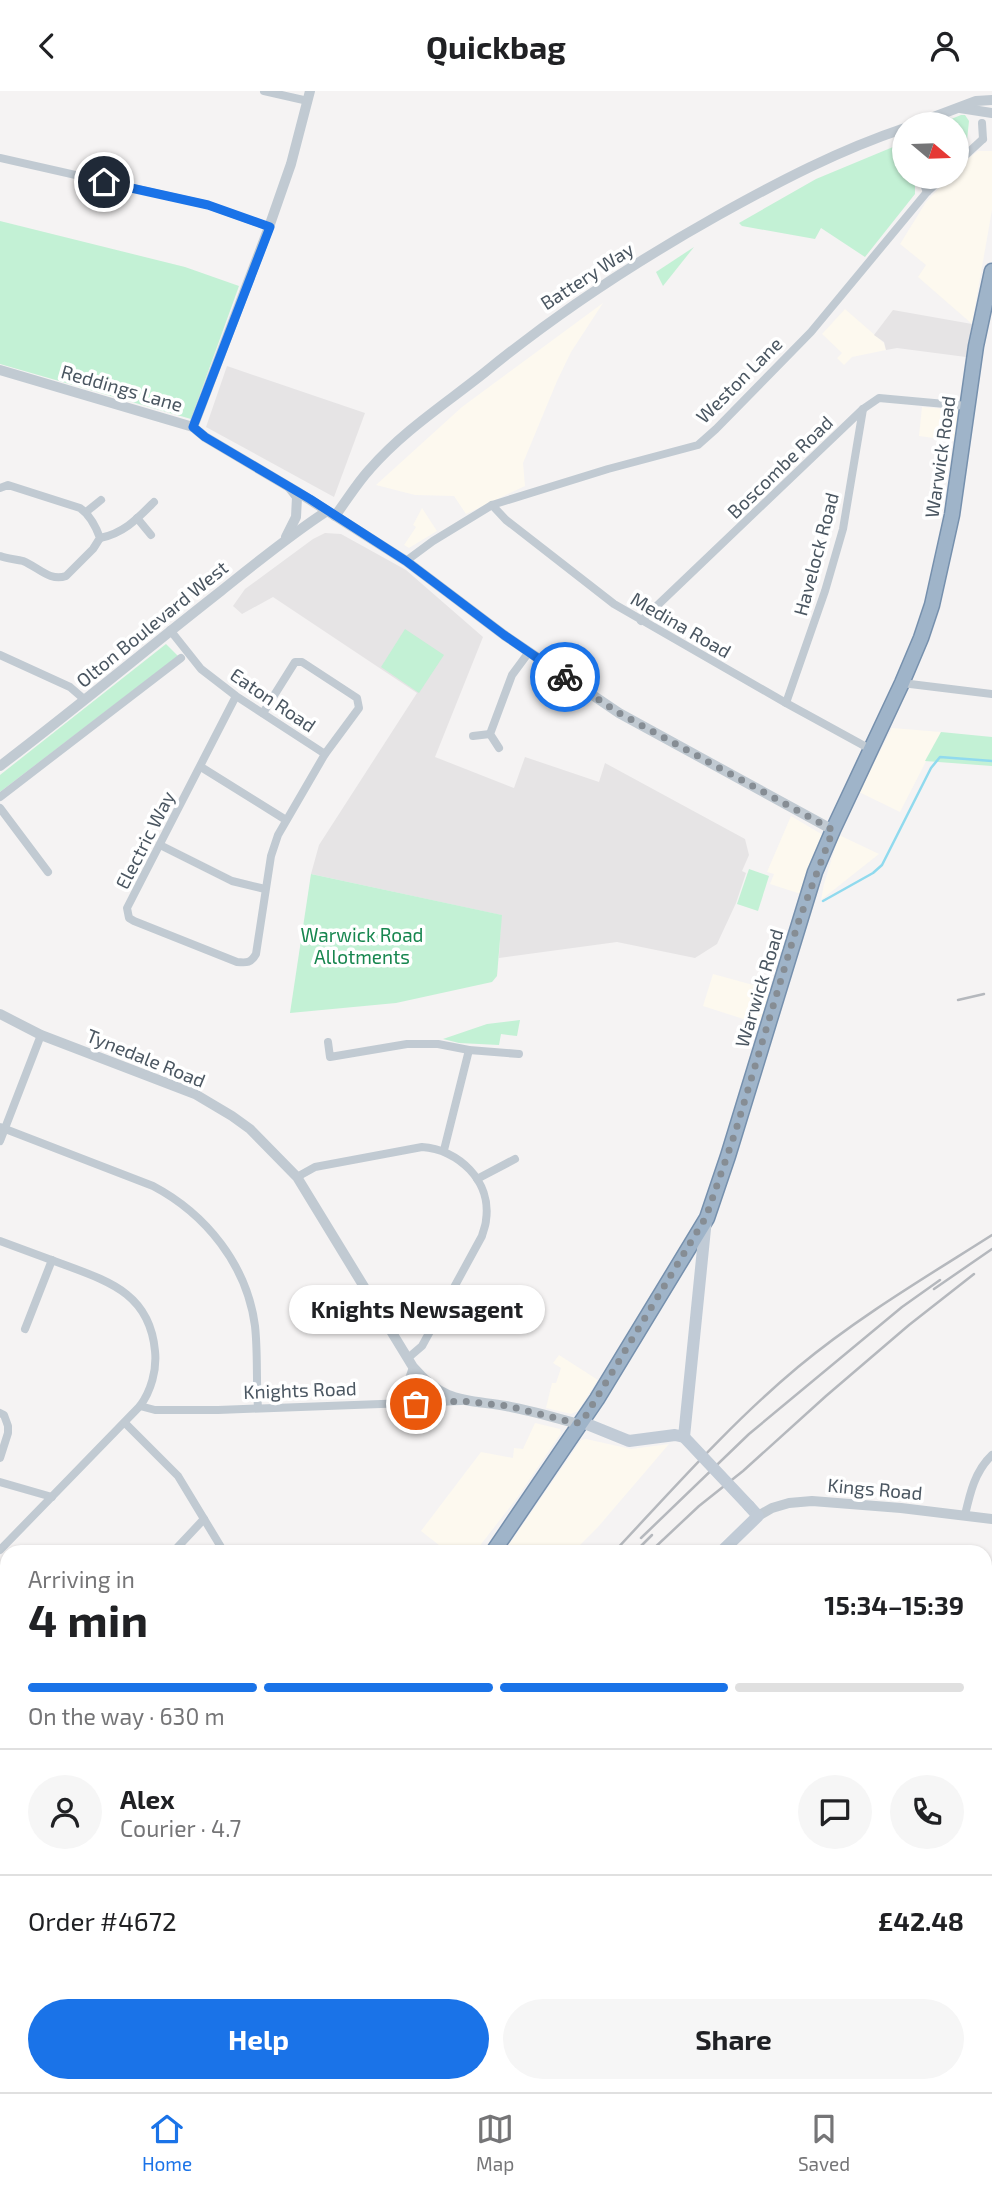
<!DOCTYPE html>
<meta charset="utf-8">
<style>
:root{--surface:#fff;--page:#f6f6f6;--text:#202124;--muted:#757577;--line:#e0e0e0;--accent:#1a73e8}
body{margin:0;font-family:"Exo 2",sans-serif;background:var(--page);color:var(--text);height:100vh;display:flex;flex-direction:column;font-size:26px;white-space:nowrap}
*{box-sizing:border-box;margin:0}
p{font-size:23px;color:var(--muted)}
.icon{flex:none;width:38px;height:38px;fill:none;stroke:currentColor;stroke-width:2;stroke-linecap:round;stroke-linejoin:round}
.map{position:relative;flex:1;overflow:hidden}
.drawer{position:absolute;left:0px;top:1454px;width:992px;height:548px;display:flex;flex-direction:column;background:var(--surface);border-radius:21px 21px 0 0;box-shadow:0 2px 5px #0004}
.drawer>*{flex:none}
.needle{width:46px;rotate:109deg}
.tools{position:absolute;left:892px;top:21px;display:grid;gap:14px}
.tools a{display:grid;place-items:center;width:77px;height:77px;border-radius:50%;background:var(--surface);box-shadow:0 2px 5px #0004;font-size:35px}
.pin{position:absolute;display:grid;place-items:center;width:60px;height:60px;color:#fff;margin:-30px;border:4px solid #fff;border-radius:50%;box-shadow:0 2px 7px #0007}
.courier{position:absolute;display:grid;place-items:center;width:70px;height:70px;margin:-35px;border:5px solid #1a73e8;border-radius:50%;background:#fff;color:#222;box-shadow:0 2px 9px #0007}
.bubble{position:absolute;height:49px;border-radius:24px;background:var(--surface);box-shadow:0 2px 5px #0004;font-size:23px;font-weight:700;line-height:49px;text-align:center}
.overview em{font-style:normal;font-weight:700}
.overview div{display:flex;flex-direction:column-reverse}
.overview{display:flex;align-items:center;justify-content:space-between;height:119px;padding:0 28px}
h1{font-size:46px;font-weight:700;line-height:52px}
.bar{display:grid;grid-template-columns:repeat(4,1fr);gap:10px 7px;align-content:center;height:84px;padding:0 28px}
.bar i{height:9px;border-radius:5px;background:var(--line)}
.bar .selected{background:var(--accent)}
.bar p{grid-column:span 4}
.line{display:flex;align-items:center;gap:18px;padding:0 28px;border-top:2px solid var(--line)}
.line div{flex:1}
.round{display:grid;place-items:center;flex:none;width:74px;height:74px;border-radius:37px;background:var(--page)}
.action{display:flex;gap:14px;margin-top:auto;padding:14px 28px}
.action a{flex:1;height:80px;border-radius:42px;background:var(--accent);color:#fff;font-size:28px;font-weight:700;line-height:80px;text-align:center}
.action a+a{background:var(--page);color:var(--text)}
header{display:flex;justify-content:space-between;align-items:center;height:91px;padding:0 28px;background:var(--surface);font-size:32px;font-weight:700}
.tabs{display:flex;justify-content:space-around;align-items:center;height:98px;border-top:2px solid var(--line);background:var(--surface);font-size:19px;color:var(--muted)}
.tabs a{display:grid;justify-items:center;gap:4px}
.tabs .selected{color:var(--accent)}
.map>svg:first-child{display:block}
.commercial{fill:#fdf9ef}
.education{fill:#e6e4e5}
.green{fill:#c3f1d5}
.lines{fill:none;stroke-linecap:round;stroke-linejoin:round}
.stream{stroke:#90daee;stroke-width:2.5}
.trunk-casing{stroke:#7690ad;stroke-width:17}
.minor{stroke:#c1cad2;stroke-width:8}
.tertiary{stroke:#c1cad2;stroke-width:10}
.secondary{stroke:#c1cbd6;stroke-width:12}
.primary{stroke:#b3c2d1;stroke-width:14}
.trunk{stroke:#9fb4c9;stroke-width:14}
.rail{stroke:#b5b8bd;stroke-width:2.5}
.secondary-bridge{stroke:#c1cbd6;stroke-width:12}
.done{stroke:#868d94;stroke-width:7;stroke-dasharray:0 12.6}
.route{stroke:#1a73e8;stroke-width:9}
.labels{text-anchor:middle;stroke-width:7;stroke-linejoin:round;paint-order:stroke}
.street-label{font-size:19px;fill:#4a5661;stroke:#fff}
.park-label{font-size:19px;fill:#17864f;stroke:#fff}
</style>
<header><svg class="icon" aria-label="back" viewBox="0 0 24 24"><path d="M15 5l-7 7 7 7"/></svg>Quickbag<svg class="icon" aria-label="person" viewBox="0 0 24 24"><circle cx="12" cy="8" r="4"/><path d="M4 21q1-7 8-7t8 7"/></svg></header>
<div class="map">
<svg width="992" height="2001" viewBox="0 0 992 2001">
<rect width="100%" height="100%" fill="#f5f3f3"/>
<!-- commercial -->
<g class="commercial">
<polygon points="978,60 992,60 992,119 972,233 918,186 926,174 900,153 926,111 950,86 957,86 957,77 960,74"/>
<polygon points="603,212 571,261 557,290 523,372 525,395 466,423 454,405 415,404 376,394 462,316"/>
<polygon points="845,218 884,252 886,259 852,266 844,274 837,267 842,262 822,243"/>
<polygon points="922,316 959,319 956,350 919,345"/>
<polygon points="422,417 437,440 409,457 404,454 416,436 413,434"/>
<polygon points="892,637 941,641 900,721 859,701"/>
<polygon points="791,725 823,744 801,803 770,793 774,783 767,781"/>
<polygon points="839,744 879,763 821,809 824,793"/>
<polygon points="713,883 771,899 759,933 703,915"/>
<polygon points="559,1264 598,1289 578,1320 571,1323 546,1317 552,1292 556,1292 561,1277 553,1272"/>
<polygon points="535,1332 560,1338 561,1342 517,1407 475,1461 448,1461 421,1440 481,1361 513,1367 514,1357 523,1358"/>
<polygon points="586,1348 631,1358 669,1353 598,1436 573,1461 504,1461 581,1349"/>
</g>
<!-- education -->
<g class="education">
<polygon points="893,219 972,233 966,266 897,257 886,259 884,251 874,244"/>
<polygon points="227,275 365,322 334,406 206,336"/>
<polygon points="325,442 341,443 406,479 483,546 435,666 514,697 525,666 599,691 605,672 745,748 749,764 742,780 746,782 736,812 717,853 695,867 617,851 499,867 501,824 311,783 319,754 417,602 273,506 242,523 233,515 245,498 313,448"/>
</g>
<!-- green -->
<g class="green">
<polygon points="961,24 965,24 969,30 967,49 957,59 957,33 939,33"/>
<polygon points="893,56 905,65 905,86 915,86 915,103 865,166 821,137 815,148 742,135 739,132 816,88"/>
<polygon points="0,130 185,176 239,195 191,328 0,273"/>
<polygon points="694,156 663,195 656,181"/>
<polygon points="405,538 444,564 419,602 381,576"/>
<polygon points="166,553 178,565 0,701 0,684"/>
<polygon points="941,641 992,646 992,675 925,670"/>
<polygon points="749,778 769,785 758,820 737,813"/>
<polygon points="311,783 502,824 497,885 492,891 396,912 290,922"/>
<polygon points="520,929 517,945 501,943 499,954 459,952 443,948 487,933"/>
</g>
<g class="lines">
<!-- stream -->
<polyline class="stream" points="823,810 873,782 882,774 931,677 940,666 992,670"/>
<!-- trunk casing -->
<g class="trunk-casing">
<g id="trunk">
<polyline points="493,1461 597,1308 707,1127 728,1065 815,781 833,739 902,592 921,547 932,514 952,424 976,255 992,180"/>
<polyline points="0,1896 7,1891"/>
</g>
</g>
<!-- minor -->
<g class="minor">
<polyline points="264,0 308,10"/>
<polyline points="982,32 983,48"/>
<polyline points="0,67 208,114 269,136"/>
<polyline points="957,72 983,48"/>
<polyline points="921,86 927,101"/>
<path d="M 0,397 L 8,394 L 80,417 C 90,424 96,436 100,447 L 93,458 L 66,485 C 50,491 38,476 23,470 C 16,468 7,468 0,465"/>
<polyline points="492,414 506,429 614,513 786,612 870,658"/>
<polyline points="86,421 101,409"/>
<polyline points="137,427 151,444"/>
<path d="M 100,447 C 124,442 137,428 154,411"/>
<polyline points="406,470 433,450 492,414 608,378 698,354 716,338 811,241 927,101 943,86"/>
<polyline points="641,530 863,318 879,307 967,315"/>
<path d="M 170,539 L 201,578 L 236,605 L 325,663 L 278,744 L 271,765 L 256,863 C 251,872 247,872 237,871 L 134,830 L 129,827 L 127,817 L 236,605"/>
<polyline points="0,564 70,596 85,609"/>
<polyline points="902,592 992,603"/>
<polyline points="786,612 825,500 843,438 863,318"/>
<polyline points="263,622 295,571 302,571 357,607 359,617 325,663"/>
<polyline points="473,645 490,643"/>
<polyline points="499,657 490,643 512,584 529,561"/>
<polyline points="201,676 286,729"/>
<polyline points="0,706 181,567"/>
<polyline points="0,717 48,781"/>
<polyline points="160,754 232,790 265,798"/>
<polyline points="328,951 330,966 407,953 438,953 469,959 519,963"/>
<path d="M 0,1036 L 153,1095 C 206,1123 247,1174 255,1235 C 258,1262 256,1290 258,1317"/>
<polyline points="0,1050 41,944"/>
<polyline points="444,1059 469,959"/>
<path d="M 297,1086 L 315,1076 L 422,1056 C 458,1058 492,1090 486,1129 C 486,1134 483,1140 482,1145 L 422,1255 L 408,1267"/>
<polyline points="477,1088 515,1068"/>
<path d="M 0,1150 C 22,1158 43,1166 65,1174 C 111,1191 150,1204 155,1260 C 157,1279 151,1300 140,1315 L 0,1459"/>
<polyline points="25,1238 52,1169"/>
<polyline points="392,1313 404,1302 413,1276"/>
<polyline points="140,1315 155,1319 218,1319 461,1310"/>
<polyline points="0,1322 4,1324 8,1335 8,1342 0,1367"/>
<polyline points="125,1332 178,1385 224,1461"/>
<polyline points="0,1391 52,1406"/>
<path d="M 965,1424 C 970,1402 975,1380 992,1364"/>
<polyline points="173,1461 204,1428"/>
<polyline points="985,1611 992,1608"/>
<polyline points="7,1669 1,1677 2,1687 7,1690"/>
<polyline points="985,1932 992,1932"/>
<polyline points="154,2001 162,1995"/>
</g>
<!-- tertiary -->
<g class="tertiary">
<polyline points="960,17 992,22"/>
<polyline points="915,33 976,10 992,9"/>
<polyline points="0,279 193,336 205,346 296,400 406,470 504,544 619,622 833,739"/>
<polyline points="193,336 269,136 291,73 310,0"/>
<path d="M 335,425 C 347,409 357,392 370,378 C 403,340 445,313 484,282 C 557,222 635,171 717,125 C 778,91 839,59 905,37"/>
<polyline points="286,446 296,426 297,406 290,397"/>
<path d="M 0,675 C 75,618 147,558 221,500 C 256,472 290,444 327,420"/>
<path d="M 0,923 L 41,944 L 195,1003 L 232,1025 L 250,1038 L 297,1086 L 413,1276 C 444,1312 463,1308 506,1315 C 529,1319 552,1326 575,1332 L 582,1331"/>
<polyline points="758,1425 772,1417 789,1412 812,1410 901,1417 992,1428"/>
</g>
<!-- secondary -->
<g class="secondary">
<polyline points="582,1331 629,1350 675,1344 684,1346 706,1128"/>
<polyline points="721,1461 758,1425 749,1415"/>
<polyline points="687,2001 687,1995"/>
</g>
<!-- primary -->
<g class="primary">
<polyline points="0,1838 7,1841"/>
<polyline points="382,1995 387,2001"/>
<polyline points="360,2001 370,1995"/>
</g>
<!-- trunk -->
<use href="#trunk" class="trunk"/>
<!-- rail -->
<g class="rail">
<polyline points="958,909 984,903"/>
<polyline points="934,1198 992,1158"/>
<polyline points="641,1447 749,1343 902,1216 940,1189"/>
<path d="M 614,1461 C 673,1398 731,1332 798,1276 C 858,1226 926,1186 992,1144"/>
<polyline points="635,1461 652,1444"/>
<polyline points="650,1461 699,1415 743,1380 826,1305 909,1234 974,1183"/>
<polyline points="0,1591 7,1593"/>
<polyline points="259,2001 262,1995"/>
</g>
<!-- secondary-bridge -->
<polyline class="secondary-bridge" points="684,1346 749,1415"/>
</g>
<g class="lines">
<!-- done -->
<polyline class="done" points="416,1313 463,1310 480,1312 508,1315 575,1332 582,1331 706,1126 735,1042 798,832 833,739 619,622 565,586"/>
<!-- route -->
<polyline class="route" points="104,91 208,114 270,136 193,336 205,346 310,408 406,470 504,544 565,586"/>
</g>
<g class="labels">
<!-- street labels -->
<g class="street-label">
<text transform="translate(587 185) rotate(-33)" y="7">Battery Way</text>
<text transform="translate(739 289) rotate(-45)" y="7">Weston Lane</text>
<text transform="translate(122 297) rotate(16)" y="7">Reddings Lane</text>
<text transform="translate(940 366) rotate(-82)" y="7">Warwick Road</text>
<text transform="translate(780 376) rotate(-44)" y="7">Boscombe Road</text>
<text transform="translate(816 463) rotate(-75)" y="7">Havelock Road</text>
<text transform="translate(152 533) rotate(-39)" y="7">Olton Boulevard West</text>
<text transform="translate(681 534) rotate(30)" y="7">Medina Road</text>
<text transform="translate(273 609) rotate(34)" y="7">Eaton Road</text>
<text transform="translate(145 749) rotate(-63)" y="7">Electric Way</text>
<text transform="translate(759 897) rotate(-73)" y="7">Warwick Road</text>
<text transform="translate(146 967) rotate(22)" y="7">Tynedale Road</text>
<text transform="translate(300 1299) rotate(-2)" y="7">Knights Road</text>
<text transform="translate(875 1398) rotate(5)" y="7">Kings Road</text>
</g>
<!-- park labels -->
<g class="park-label">
<text x="362" y="851">Warwick Road<tspan x="362" dy="22">Allotments</tspan></text>
</g>
</g>
</svg>
<div class="tools">
<a><svg class="needle" viewBox="-14 -14 28 28"><path d="M0-13l5 13h-10z" fill="#e53935"/><path d="M0 13l5-13h-10z" fill="#757577"/></svg></a>
</div>
<div class="pin" style="left:416px;top:1313px;background:#ea580c"><svg class="icon" aria-label="bag" viewBox="0 0 24 24"><path d="M5 8h14l-1 12H6zM9 8a3 3 0 0 1 6 0"/></svg></div>
<div class="pin" style="left:104px;top:91px;background:#1f2937"><svg class="icon" aria-label="home" viewBox="0 0 24 24"><path d="M3 11l9-7 9 7M6 9v11h12V9"/></svg></div>
<div class="courier" style="left:565px;top:586px"><svg class="icon" aria-label="bike" viewBox="0 0 24 24"><circle cx="6" cy="16" r="4"/><circle cx="18" cy="16" r="4"/><path d="M6 16l4-8h5l3 8M10 8l3 8H6M13 5h3"/></svg></div>
<div class="bubble" style="left:289px;top:1194px;width:256px">Knights Newsagent</div>
<section class="drawer">
<div class="overview"><div><h1>4 min</h1><p>Arriving in</p></div><em>15:34–15:39</em></div>
<div class="bar"><i class="selected"></i><i class="selected"></i><i class="selected"></i><i></i><p>On the way · 630 m</p></div>
<div class="line" style="height:126px"><a class="round"><svg class="icon" aria-label="person" viewBox="0 0 24 24"><circle cx="12" cy="8" r="4"/><path d="M4 21q1-7 8-7t8 7"/></svg></a><div><b>Alex</b><p>Courier · 4.7</p></div><a class="round"><svg class="icon" aria-label="chat" viewBox="0 0 24 24"><path d="M4 5h16v11H9l-5 4z"/></svg></a><a class="round"><svg class="icon" aria-label="phone" viewBox="0 0 24 24"><path d="M5 4h4l2 5-3 2q2 4 5 5l2-3 5 2v4C11 20 4 13 5 4z"/></svg></a></div>
<div class="line" style="height:91px"><div>Order #4672</div><b>£42.48</b></div>
<div class="action"><a>Help</a><a>Share</a></div>
</section>
</div>
<nav class="tabs">
<a class="selected"><svg class="icon" aria-label="home" viewBox="0 0 24 24"><path d="M3 11l9-7 9 7M6 9v11h12V9"/></svg>Home</a>
<a><svg class="icon" aria-label="map" viewBox="0 0 24 24"><path d="M3 6l6-2 6 2 6-2v14l-6 2-6-2-6 2zM9 4v14M15 6v14"/></svg>Map</a>
<a><svg class="icon" aria-label="saved" viewBox="0 0 24 24"><path d="M7 4h10v16l-5-4-5 4z"/></svg>Saved</a>
</nav>
